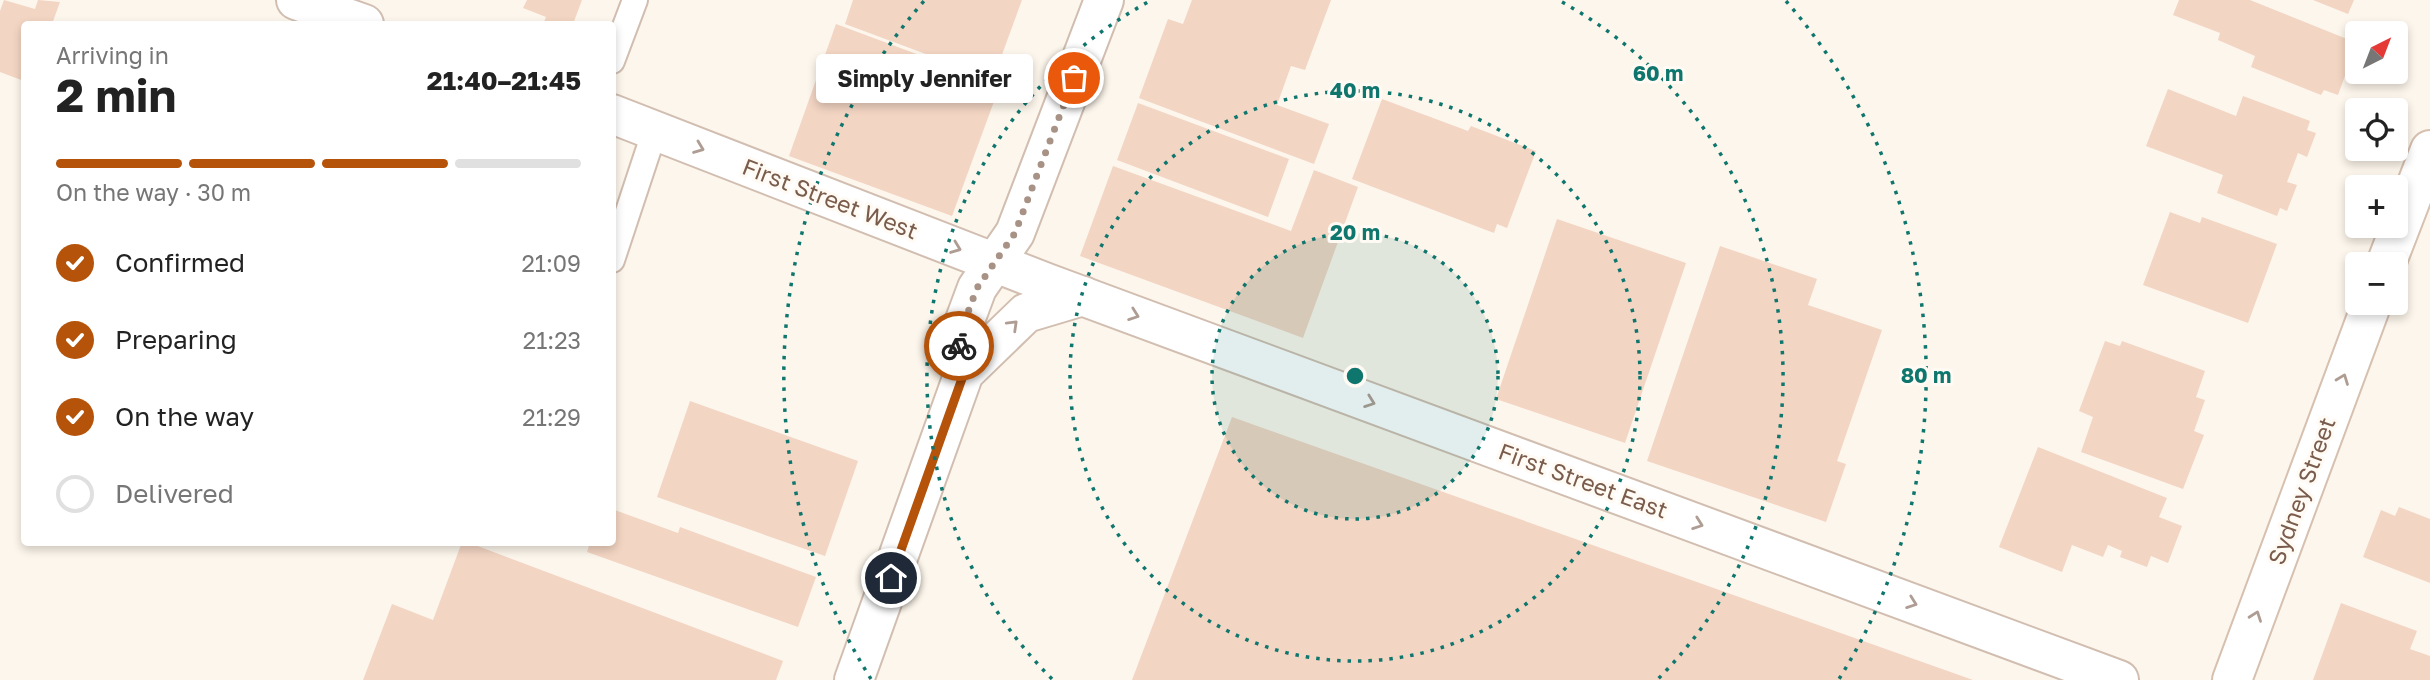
<!DOCTYPE html>
<meta charset="utf-8">
<style>
:root{--surface:#fff;--page:#f6f6f6;--text:#222;--muted:#767676;--line:#e0e0e0;--accent:#b45309}
body{margin:0;font-family:"Golos Text",sans-serif;background:var(--page);color:var(--text);height:100vh;display:flex;flex-direction:column;font-size:26px;white-space:nowrap}
*{box-sizing:border-box;margin:0}
p{font-size:23px;color:var(--muted)}
.icon{flex:none;width:38px;height:38px;fill:none;stroke:currentColor;stroke-width:2;stroke-linecap:round;stroke-linejoin:round}
.map{position:relative;flex:1;overflow:hidden}
.side{position:absolute;left:21px;top:21px;width:595px;height:525px;display:flex;flex-direction:column;background:var(--surface);border-radius:7px;box-shadow:0 4px 10px #0003}
.side>*{flex:none}
.needle{width:46px;rotate:42deg}
.buttons{position:absolute;left:2345px;top:21px;display:grid;gap:14px}
.buttons a{display:grid;place-items:center;width:63px;height:63px;border-radius:7px;background:var(--surface);box-shadow:0 4px 10px #0003;font-size:35px}
.pin{position:absolute;display:grid;place-items:center;width:60px;height:60px;color:#fff;margin:-30px;border:4px solid #fff;border-radius:50%;box-shadow:0 2px 7px #0007}
.courier{position:absolute;display:grid;place-items:center;width:70px;height:70px;margin:-35px;border:5px solid #b45309;border-radius:50%;background:#fff;color:#222;box-shadow:0 2px 9px #0007}
.bubble{position:absolute;height:49px;border-radius:7px;background:var(--surface);box-shadow:0 4px 10px #0003;font-size:23px;font-weight:700;line-height:49px;text-align:center}
.head em{font-style:normal;font-weight:700}
.head div{display:flex;flex-direction:column-reverse}
.head{display:flex;align-items:center;justify-content:space-between;height:119px;padding:0 35px}
h1{font-size:46px;font-weight:700;line-height:52px}
.bar{display:grid;grid-template-columns:repeat(4,1fr);gap:10px 7px;align-content:center;height:84px;padding:0 35px}
.bar i{height:9px;border-radius:5px;background:var(--line)}
.bar .active{background:var(--accent)}
.bar p{grid-column:span 4}
ol{padding:0 35px;list-style:none}
li{display:flex;align-items:center;gap:21px;height:77px}
li p{margin-inline-start:auto}
li .icon{padding:7px;border-radius:50%;background:var(--accent);color:#fff;stroke-width:4}
li:last-child{color:var(--muted)}
li i{width:38px;height:38px;border:4px solid var(--line);border-radius:50%}
.map>svg:first-child{display:block}
.building{fill:#f3d5c3}
.lines{fill:none;stroke-linecap:round;stroke-linejoin:round}
.lane-casing{stroke:#d1beb0;stroke-width:28}
.street-casing{stroke:#d1beb0;stroke-width:42}
.secondary-casing{stroke:#d6c0b0;stroke-width:42}
.lane{stroke:#fff;stroke-width:24}
.street{stroke:#fff;stroke-width:38}
.secondary{stroke:#fff;stroke-width:38}
.oneway{stroke:#af9d94}
.done{stroke:#a89285;stroke-width:7;stroke-dasharray:0 12.6}
.route{stroke:#b45309;stroke-width:9}
.ring{fill:none;stroke:#0f766e;stroke-width:3.5;stroke-dasharray:3.5 7}
.labels{text-anchor:middle;stroke-width:6;stroke-linejoin:round;paint-order:stroke}
.street-label{font-size:23px;fill:#7a5c4d;stroke:#fffaf3}
.centre{fill:#0f766e;stroke:#fffaf3;stroke-width:3.5}
.ring-label{font-size:21px;text-anchor:middle;font-weight:bold;fill:#0f766e;stroke:#fffaf3;stroke-width:6;stroke-linejoin:round;paint-order:stroke}
</style>
<div class="map">
<svg width="2430" height="680" viewBox="0 0 2430 680">
<rect width="100%" height="100%" fill="#fdf6ec"/>
<!-- building -->
<g class="building">
<polygon points="4,0 35,9 38,0 60,2 52,24 24,24 24,81 0,72 0,11"/>
<polygon points="527,0 582,0 573,24 553,24 544,22 546,17 523,8"/>
<polygon points="853,0 1022,0 993,79 845,24"/>
<polygon points="1192,0 1331,0 1305,70 1291,66 1277,105 1329,124 1314,164 1139,98 1168,19 1183,24"/>
<polygon points="2179,0 2250,0 2357,43 2338,95 2324,90 2321,95 2251,67 2255,56 2218,40 2220,33 2173,15"/>
<polygon points="2313,0 2354,0 2348,14"/>
<polygon points="836,24 1000,85 952,216 789,156"/>
<polygon points="2168,89 2236,116 2243,96 2310,121 2307,130 2316,133 2307,157 2298,153 2287,182 2297,185 2287,211 2280,208 2277,216 2217,193 2223,175 2146,146"/>
<polygon points="1382,99 1468,131 1471,126 1536,151 1507,228 1497,224 1494,233 1352,179"/>
<polygon points="1138,103 1289,159 1268,217 1117,160"/>
<polygon points="1113,166 1291,231 1314,170 1358,187 1303,338 1080,256"/>
<polygon points="2170,212 2200,223 2202,217 2277,244 2248,323 2143,285"/>
<polygon points="1557,219 1686,263 1625,443 1496,399"/>
<polygon points="1720,246 1817,279 1808,305 1882,330 1837,461 1846,464 1826,522 1647,461"/>
<polygon points="2105,341 2120,346 2122,341 2205,371 2196,397 2205,400 2194,431 2204,435 2183,489 2081,452 2093,417 2079,411"/>
<polygon points="690,401 858,461 825,556 657,497"/>
<polygon points="1232,417 1973,680 1132,680"/>
<polygon points="2038,447 2167,498 2159,517 2182,526 2168,563 2151,556 2147,567 2120,557 2122,551 2108,545 2103,557 2072,545 2062,572 1999,547"/>
<polygon points="2399,507 2430,519 2430,583 2363,557 2381,510 2395,516"/>
<polygon points="612,509 678,533 680,527 816,577 798,627 587,552 589,546 580,542 612,542"/>
<polygon points="462,542 467,542 783,661 776,680 363,680 392,604 433,620"/>
<polygon points="2341,603 2417,631 2410,649 2430,656 2430,680 2313,680"/>
</g>
<g class="lines">
<!-- lane casing -->
<g class="lane-casing">
<g id="lane">
<polyline points="612,61 635,0"/>
<polyline points="612,260 655,130"/>
</g>
</g>
<!-- street casing -->
<g class="street-casing">
<g id="street">
<polyline points="296,0 364,24"/>
<polyline points="612,114 1047,283 2119,680"/>
<polyline points="964,373 958,339 977,288 1015,233 1104,0"/>
<polyline points="854,680 964,373 1026,313 1083,296"/>
</g>
</g>
<!-- secondary casing -->
<g class="secondary-casing">
<g id="secondary">
<polyline points="2386,264 2430,150"/>
<polyline points="2232,680 2372,303"/>
</g>
</g>
<!-- lane -->
<use href="#lane" class="lane"/>
<!-- street -->
<use href="#street" class="street"/>
<!-- secondary -->
<use href="#secondary" class="secondary"/>
</g>
<!-- one-way arrows -->
<defs><path id="oneway-chevron" d="M-2-3.5L2.5 0L-2 3.5" fill="none" stroke-width="1.6" stroke-linecap="round" stroke-linejoin="round" transform="scale(1.75)"/></defs>
<g class="oneway">
<use href="#oneway-chevron" transform="translate(699 148) rotate(21)"/>
<use href="#oneway-chevron" transform="translate(956 248) rotate(21)"/>
<use href="#oneway-chevron" transform="translate(1134 315) rotate(20)"/>
<use href="#oneway-chevron" transform="translate(1013 325) rotate(-44)"/>
<use href="#oneway-chevron" transform="translate(2343 379) rotate(-69)"/>
<use href="#oneway-chevron" transform="translate(1370 402) rotate(20)"/>
<use href="#oneway-chevron" transform="translate(1698 524) rotate(20)"/>
<use href="#oneway-chevron" transform="translate(1912 603) rotate(20)"/>
<use href="#oneway-chevron" transform="translate(2256 616) rotate(-70)"/>
</g>
<g class="lines">
<!-- done -->
<polyline class="done" points="959,346 958,339 977,288 1015,233 1074,78"/>
<!-- route -->
<polyline class="route" points="891,578 964,373 959,346"/>
</g>
<!-- distance rings -->
<circle cx="1355" cy="376" r="143" fill="#0f766e" fill-opacity=".12"/>
<g class="ring">
<circle cx="1355" cy="376" r="143"/>
<circle cx="1355" cy="376" r="285"/>
<path d="M1052 679A428 428 0 0 1 1148 2M1562 2A428 428 0 0 1 1658 679"/>
<path d="M871 679A571 571 0 0 1 924 1M1786 1A571 571 0 0 1 1839 679"/>
</g>
<g class="labels">
<!-- street labels -->
<g class="street-label">
<text transform="translate(830 199) rotate(21)" y="8">First Street West</text>
<text transform="translate(1583 481) rotate(20)" y="8">First Street East</text>
<text transform="translate(2302 491) rotate(-70)" y="8">Sydney Street</text>
</g>
</g>
<circle cx="1355" cy="376" r="10" class="centre"/>
<g class="ring-label">
<text x="1658" y="81">60 m</text>
<text x="1355" y="98">40 m</text>
<text x="1355" y="240">20 m</text>
<text x="1926" y="383">80 m</text>
</g>
</svg>
<div class="buttons">
<a><svg class="needle" viewBox="-14 -14 28 28"><path d="M0-13l5 13h-10z" fill="#e53935"/><path d="M0 13l5-13h-10z" fill="#767676"/></svg></a>
<a><svg class="icon" aria-label="locate" viewBox="0 0 24 24"><circle cx="12" cy="12" r="6"/><path d="M12 2v4M12 18v4M2 12h4M18 12h4"/></svg></a>
<a>+</a>
<a>−</a>
</div>
<div class="pin" style="left:1074px;top:78px;background:#ea580c"><svg class="icon" aria-label="bag" viewBox="0 0 24 24"><path d="M5 8h14l-1 12H6zM9 8a3 3 0 0 1 6 0"/></svg></div>
<div class="pin" style="left:891px;top:578px;background:#1f2937"><svg class="icon" aria-label="home" viewBox="0 0 24 24"><path d="M3 11l9-7 9 7M6 9v11h12V9"/></svg></div>
<div class="courier" style="left:959px;top:346px"><svg class="icon" aria-label="bike" viewBox="0 0 24 24"><circle cx="6" cy="16" r="4"/><circle cx="18" cy="16" r="4"/><path d="M6 16l4-8h5l3 8M10 8l3 8H6M13 5h3"/></svg></div>
<div class="bubble" style="left:816px;top:54px;width:217px">Simply Jennifer</div>
<section class="side">
<div class="head"><div><h1>2 min</h1><p>Arriving in</p></div><em>21:40–21:45</em></div>
<div class="bar"><i class="active"></i><i class="active"></i><i class="active"></i><i></i><p>On the way · 30 m</p></div>
<ol>
<li><svg class="icon" aria-label="check" viewBox="0 0 24 24"><path d="M5 12l5 5 9-10"/></svg>Confirmed<p>21:09</p></li>
<li><svg class="icon" aria-label="check" viewBox="0 0 24 24"><path d="M5 12l5 5 9-10"/></svg>Preparing<p>21:23</p></li>
<li><svg class="icon" aria-label="check" viewBox="0 0 24 24"><path d="M5 12l5 5 9-10"/></svg>On the way<p>21:29</p></li>
<li><i></i>Delivered</li>
</ol>
</section>
</div>
